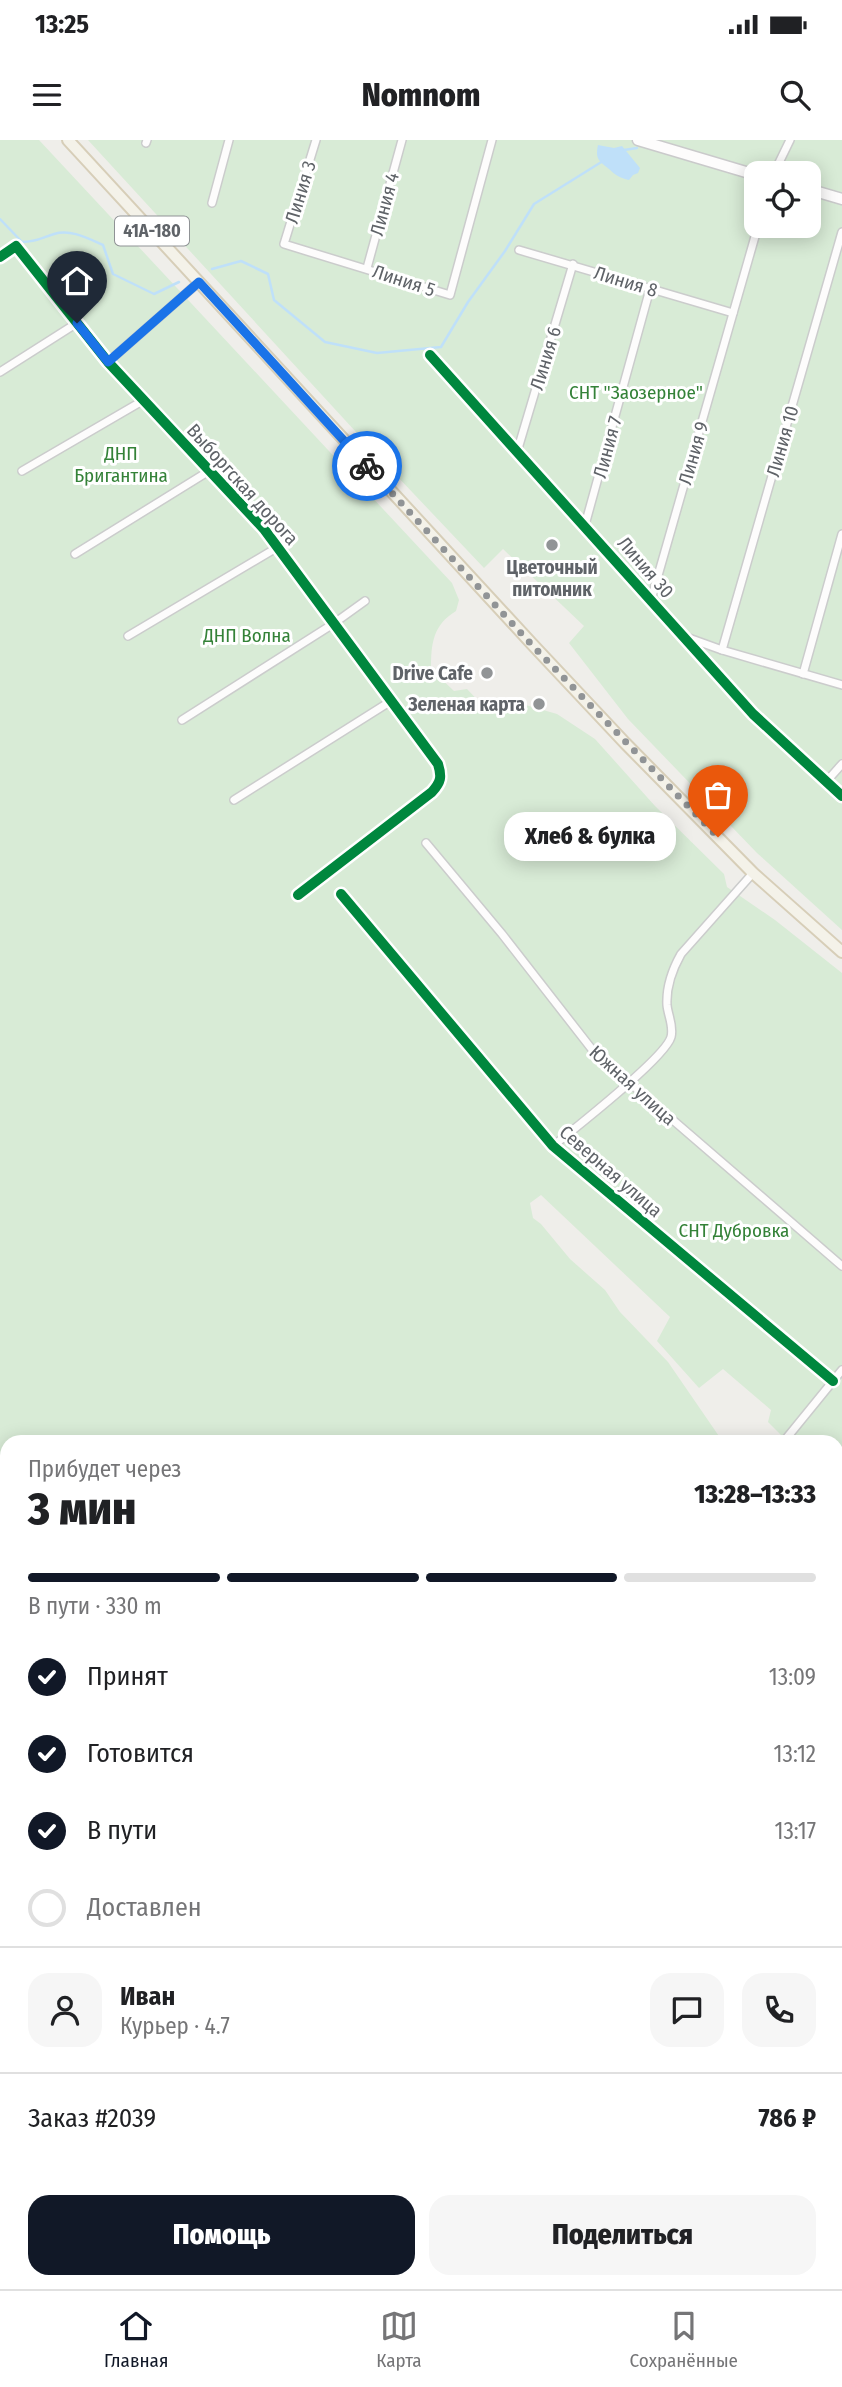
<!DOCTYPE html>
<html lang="ru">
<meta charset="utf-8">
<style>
:root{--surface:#fff;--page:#f6f6f6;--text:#202124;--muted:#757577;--line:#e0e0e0;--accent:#111827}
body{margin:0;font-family:"Fira Sans Condensed",sans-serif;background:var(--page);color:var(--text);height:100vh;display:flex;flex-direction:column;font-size:26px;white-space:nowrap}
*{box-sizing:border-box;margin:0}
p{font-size:23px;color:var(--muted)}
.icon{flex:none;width:38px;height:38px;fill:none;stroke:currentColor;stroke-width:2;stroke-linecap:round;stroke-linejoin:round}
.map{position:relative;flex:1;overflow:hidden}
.sheet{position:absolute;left:0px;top:1295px;width:844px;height:854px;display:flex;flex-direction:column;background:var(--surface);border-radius:21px 21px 0 0;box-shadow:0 4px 18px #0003}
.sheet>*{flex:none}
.controls{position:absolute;left:744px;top:21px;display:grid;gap:14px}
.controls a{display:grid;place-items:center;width:77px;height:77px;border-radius:14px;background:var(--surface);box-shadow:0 4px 18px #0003;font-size:35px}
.pin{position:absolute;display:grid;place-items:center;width:60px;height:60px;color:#fff;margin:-72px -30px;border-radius:50% 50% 50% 0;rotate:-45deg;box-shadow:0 0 7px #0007}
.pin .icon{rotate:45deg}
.courier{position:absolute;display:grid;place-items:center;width:70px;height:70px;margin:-35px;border:5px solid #1a73e8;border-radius:50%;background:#fff;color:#222;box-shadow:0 2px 9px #0007}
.bubble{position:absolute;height:49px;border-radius:21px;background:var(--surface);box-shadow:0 4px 18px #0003;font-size:23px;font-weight:800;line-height:49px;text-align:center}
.summary em{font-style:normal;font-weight:800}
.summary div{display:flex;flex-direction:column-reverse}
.summary{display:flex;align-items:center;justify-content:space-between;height:119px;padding:0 28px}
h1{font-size:46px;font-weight:800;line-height:52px}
.bar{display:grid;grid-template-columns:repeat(4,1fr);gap:10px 7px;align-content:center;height:84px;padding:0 28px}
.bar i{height:9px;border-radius:5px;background:var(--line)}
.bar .active{background:var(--accent)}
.bar p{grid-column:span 4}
.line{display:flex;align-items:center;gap:18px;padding:0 28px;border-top:2px solid var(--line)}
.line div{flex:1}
.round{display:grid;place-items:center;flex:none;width:74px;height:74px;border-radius:21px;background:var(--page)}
ol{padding:0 28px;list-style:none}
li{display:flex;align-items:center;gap:21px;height:77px}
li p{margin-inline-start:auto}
li .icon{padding:7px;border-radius:50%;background:var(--accent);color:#fff;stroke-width:4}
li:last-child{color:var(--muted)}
li i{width:38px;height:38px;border:4px solid var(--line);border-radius:50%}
.primary-button{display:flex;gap:14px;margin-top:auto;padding:14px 28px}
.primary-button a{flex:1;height:80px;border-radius:21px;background:var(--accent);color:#fff;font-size:28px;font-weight:800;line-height:80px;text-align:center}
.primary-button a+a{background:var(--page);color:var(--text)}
.status{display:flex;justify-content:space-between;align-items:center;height:49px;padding:0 35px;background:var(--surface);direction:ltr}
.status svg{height:19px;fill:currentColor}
header{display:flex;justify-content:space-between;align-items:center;height:91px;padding:0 28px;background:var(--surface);font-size:32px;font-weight:800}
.tabs{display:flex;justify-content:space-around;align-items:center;height:98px;border-top:2px solid var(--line);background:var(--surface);font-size:19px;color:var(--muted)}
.tabs a{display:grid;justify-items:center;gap:4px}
.tabs .active{color:var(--accent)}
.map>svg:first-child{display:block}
.green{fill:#d8ebd6;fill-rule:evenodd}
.water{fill:#bfe0f9}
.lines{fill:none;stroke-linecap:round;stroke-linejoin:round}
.stream{stroke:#bfe0f9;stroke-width:2.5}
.street-casing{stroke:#cbcccc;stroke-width:10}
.secondary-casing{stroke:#cacacb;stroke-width:13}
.primary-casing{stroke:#d7ceb8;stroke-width:14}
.street{stroke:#fdfcfc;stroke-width:7}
.secondary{stroke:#fdfcfc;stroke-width:10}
.primary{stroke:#f4f2e9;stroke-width:10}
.cycleway-casing{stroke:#fff;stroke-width:15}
.cycleway{stroke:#00873e;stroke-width:10}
.done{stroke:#919496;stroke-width:7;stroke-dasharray:0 12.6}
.route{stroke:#1a73e8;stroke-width:9}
.poi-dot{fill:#919496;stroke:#fff;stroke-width:2.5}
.labels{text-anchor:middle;stroke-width:6;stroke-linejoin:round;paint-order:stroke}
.shield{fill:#fff;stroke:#8f9295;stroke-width:2}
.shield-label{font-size:18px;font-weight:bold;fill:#5f6368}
.street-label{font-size:19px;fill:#5f6368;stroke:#fff}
.park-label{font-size:19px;fill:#348238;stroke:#fff}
.poi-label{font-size:19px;font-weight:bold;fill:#5f6368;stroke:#fff;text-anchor:end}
</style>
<div class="status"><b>13:25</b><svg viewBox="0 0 49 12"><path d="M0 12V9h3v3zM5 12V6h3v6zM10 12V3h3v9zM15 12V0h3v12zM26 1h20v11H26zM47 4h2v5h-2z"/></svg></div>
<header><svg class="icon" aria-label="menu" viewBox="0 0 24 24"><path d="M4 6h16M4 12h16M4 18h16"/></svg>Nomnom<svg class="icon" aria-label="search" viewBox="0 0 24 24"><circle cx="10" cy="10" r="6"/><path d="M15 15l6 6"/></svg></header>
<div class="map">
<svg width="842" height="2149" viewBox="0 0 842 2149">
<rect width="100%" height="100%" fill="#efeeea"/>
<!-- green -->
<g class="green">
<path d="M 0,0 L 39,0 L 452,443 L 459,460 L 456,471 C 433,485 431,503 431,529 L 454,551 L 467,549 L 490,573 L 498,557 L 557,574 L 595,599 L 655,666 L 724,734 L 727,747 L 775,780 L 842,833 L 842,1401 L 837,1396 L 836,1342 L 840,1325 L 837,1322 L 836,1302 L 813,1302 L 808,1298 L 798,1302 L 788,1302 L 768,1282 L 771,1270 L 723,1229 L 699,1248 L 657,1201 L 670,1177 L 541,1055 L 530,1063 L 533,1078 L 541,1084 L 570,1119 L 605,1150 L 620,1172 L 668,1222 L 723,1302 L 7,1302 L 7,1499 L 0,1490 Z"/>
<path d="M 88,0 L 842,0 L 842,790 L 757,713 L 628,579 L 569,503 L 584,486 L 503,409 L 484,428 L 378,316 ZM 756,33 L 808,33 L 808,86 L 756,86 Z"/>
<polygon points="837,1408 842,1414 842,2149 486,2149 480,2142 836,2142"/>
<polygon points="0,1615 7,1624 7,2142 390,2142 395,2149 0,2149"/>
</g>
<!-- water -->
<path class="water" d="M 598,5 L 614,8 L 622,6 L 640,28 L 638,33 L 633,35 L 629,40 C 620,38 615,35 609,29 C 599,21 595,19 598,5 Z"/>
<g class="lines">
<!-- stream -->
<g class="stream">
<polyline points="624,10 637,8"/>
<path d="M 0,79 L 22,102 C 37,102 41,98 54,94 C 71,89 87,98 103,105 L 113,134 L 154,154 L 179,142"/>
<polyline points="212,129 241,121 268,134 274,160 325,202 377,213 441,207 468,162 505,111 534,64 603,21"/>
</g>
<!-- street casing -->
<g class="street-casing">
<g id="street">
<polyline points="316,0 284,104 450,155 492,0"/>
<polyline points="146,3 147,0"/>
<polyline points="774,33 790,0"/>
<polyline points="212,63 229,0"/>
<polyline points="519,110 733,173"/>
<path d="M 0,117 L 16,106 L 108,222 L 264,389 L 438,624 C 442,637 441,642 432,652 L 298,755"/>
<polyline points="367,128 402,0"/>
<polyline points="430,215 753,574 842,656"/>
<polyline points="108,222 199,142"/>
<polyline points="0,232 77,183"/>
<polyline points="517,312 573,124"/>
<polyline points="22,331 144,260"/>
<polyline points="585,385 650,149"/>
<polyline points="75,414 209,331"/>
<polyline points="651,460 758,86"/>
<polyline points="128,496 278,407"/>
<polyline points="686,497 722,510 842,545"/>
<polyline points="722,510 842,92"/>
<polyline points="803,534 842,394"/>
<polyline points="182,580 333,484 365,461"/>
<polyline points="826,642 842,624"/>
<polyline points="234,660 391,561"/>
<polyline points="426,703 502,794 594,912 842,1126"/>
<polyline points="341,754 553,1006 833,1241"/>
<path d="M 553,1006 C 575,988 665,918 671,897 C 674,886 668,876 667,865 C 666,846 672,830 681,814 L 753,733"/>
<polyline points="785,1300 842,1230"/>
</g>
</g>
<!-- secondary casing -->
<g class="secondary-casing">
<g id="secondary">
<polyline points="638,0 756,35"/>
<polyline points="808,49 842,59"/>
</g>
</g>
<!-- primary casing -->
<g class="primary-casing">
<polyline id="primary" points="68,0 532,504 625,603 753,733 842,812"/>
</g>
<!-- street -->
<use href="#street" class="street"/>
<!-- secondary -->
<use href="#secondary" class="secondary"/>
<!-- primary -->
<use href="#primary" class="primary"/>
<!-- cycleway casing -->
<g class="cycleway-casing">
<g id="cycleway">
<path d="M 0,117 L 16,106 L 108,222 L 264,389 L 438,624 C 442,637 441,642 432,652 L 298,755"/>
<polyline points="430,215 753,574 842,656"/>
<polyline points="341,754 553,1006 833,1241"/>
</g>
</g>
<!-- cycleway -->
<use href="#cycleway" class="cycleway"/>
</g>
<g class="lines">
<!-- done -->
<polyline class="done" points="367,326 532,505 718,697"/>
<!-- route -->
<polyline class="route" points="77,183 108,222 199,142 367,326"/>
</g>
<!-- markers -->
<g class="poi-dot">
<circle cx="552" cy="405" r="7"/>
<circle cx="487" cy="533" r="7"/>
<circle cx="539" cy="564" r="7"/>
</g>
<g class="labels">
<!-- shield labels -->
<rect class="shield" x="115" y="76.5" width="74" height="29" rx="5"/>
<g class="shield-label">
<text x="152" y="97">41А-180</text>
</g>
<!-- street labels -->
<g class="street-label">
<text transform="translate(300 52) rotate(-73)" y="7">Линия 3</text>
<text transform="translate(384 64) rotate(-75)" y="7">Линия 4</text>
<text transform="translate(404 140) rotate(18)" y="7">Линия 5</text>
<text transform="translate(626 141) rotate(17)" y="7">Линия 8</text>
<text transform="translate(545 218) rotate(-73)" y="7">Линия 6</text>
<text transform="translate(782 301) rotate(-74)" y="7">Линия 10</text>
<text transform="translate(607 307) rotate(-75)" y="7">Линия 7</text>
<text transform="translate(693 313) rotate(-74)" y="7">Линия 9</text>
<text transform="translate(243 344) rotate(48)" y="7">Выборгская дорога</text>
<text transform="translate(646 427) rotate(49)" y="7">Линия 30</text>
<text transform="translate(633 945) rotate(42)" y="7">Южная улица</text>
<text transform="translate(611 1031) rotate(41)" y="7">Северная улица</text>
</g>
<!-- park labels -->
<g class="park-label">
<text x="636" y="259">СНТ "Заозерное"</text>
<text x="121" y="320">ДНП<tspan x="121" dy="22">Бригантина</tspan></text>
<text x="247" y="502">ДНП Волна</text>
<text x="734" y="1097">СНТ Дубровка</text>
</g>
<!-- poi labels -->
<g class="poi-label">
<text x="552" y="434" text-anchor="middle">Цветочный<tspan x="552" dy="22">питомник</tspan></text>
<text x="473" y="540">Drive Cafe</text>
<text x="525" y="571">Зеленая карта</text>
</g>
</g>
</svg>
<div class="controls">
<a><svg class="icon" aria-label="locate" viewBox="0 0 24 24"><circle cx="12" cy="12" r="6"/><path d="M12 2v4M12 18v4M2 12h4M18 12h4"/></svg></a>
</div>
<div class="pin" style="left:718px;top:697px;background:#ea580c"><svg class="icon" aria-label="bag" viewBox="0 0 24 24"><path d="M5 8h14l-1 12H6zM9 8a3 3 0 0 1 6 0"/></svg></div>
<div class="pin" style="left:77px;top:183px;background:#1f2937"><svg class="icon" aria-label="home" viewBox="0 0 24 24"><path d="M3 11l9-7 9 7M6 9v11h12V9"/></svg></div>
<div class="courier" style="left:367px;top:326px"><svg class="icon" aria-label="bike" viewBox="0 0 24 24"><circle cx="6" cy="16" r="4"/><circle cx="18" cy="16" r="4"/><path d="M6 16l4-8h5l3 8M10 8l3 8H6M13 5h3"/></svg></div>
<div class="bubble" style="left:504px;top:672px;width:172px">Хлеб &amp; булка</div>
<section class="sheet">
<div class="summary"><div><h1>3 мин</h1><p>Прибудет через</p></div><em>13:28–13:33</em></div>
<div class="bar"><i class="active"></i><i class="active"></i><i class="active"></i><i></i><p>В пути · 330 m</p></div>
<ol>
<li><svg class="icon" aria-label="check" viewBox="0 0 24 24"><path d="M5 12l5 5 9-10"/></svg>Принят<p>13:09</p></li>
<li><svg class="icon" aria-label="check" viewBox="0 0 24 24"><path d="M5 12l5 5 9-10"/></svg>Готовится<p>13:12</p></li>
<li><svg class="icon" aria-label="check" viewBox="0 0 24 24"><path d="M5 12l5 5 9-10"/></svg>В пути<p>13:17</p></li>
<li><i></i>Доставлен</li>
</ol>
<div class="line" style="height:126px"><a class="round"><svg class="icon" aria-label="person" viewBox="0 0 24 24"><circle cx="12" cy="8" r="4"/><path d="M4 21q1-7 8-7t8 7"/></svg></a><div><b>Иван</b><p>Курьер · 4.7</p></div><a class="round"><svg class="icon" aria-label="chat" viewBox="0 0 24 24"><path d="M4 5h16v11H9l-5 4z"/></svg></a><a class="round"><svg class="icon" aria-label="phone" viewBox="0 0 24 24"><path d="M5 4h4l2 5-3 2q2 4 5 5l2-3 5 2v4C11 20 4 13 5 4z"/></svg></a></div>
<div class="line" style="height:91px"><div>Заказ #2039</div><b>786 ₽</b></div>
<div class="primary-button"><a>Помощь</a><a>Поделиться</a></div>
</section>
</div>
<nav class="tabs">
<a class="active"><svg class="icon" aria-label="home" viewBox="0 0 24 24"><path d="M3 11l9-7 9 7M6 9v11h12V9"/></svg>Главная</a>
<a><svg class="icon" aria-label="map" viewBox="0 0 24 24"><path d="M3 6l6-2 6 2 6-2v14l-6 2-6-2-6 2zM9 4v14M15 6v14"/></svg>Карта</a>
<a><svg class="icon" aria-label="saved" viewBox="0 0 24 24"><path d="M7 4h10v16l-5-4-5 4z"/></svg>Сохранённые</a>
</nav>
